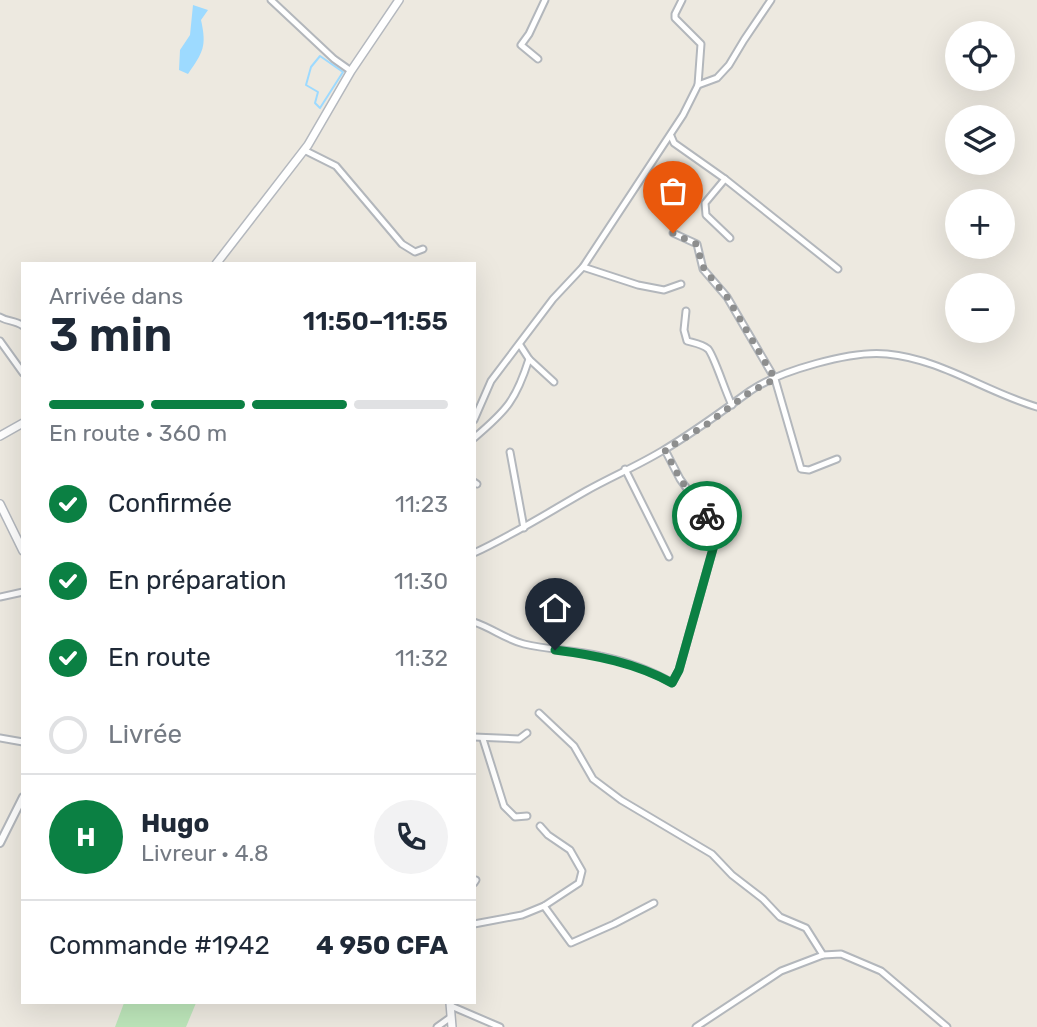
<!DOCTYPE html>
<html lang="fr">
<meta charset="utf-8">
<style>
:root{--surface:#fff;--page:#f2f2f3;--text:#1f2937;--muted:#747a83;--line:#e0e1e3;--accent:#0b8043}
body{margin:0;font-family:Rubik,sans-serif;background:var(--page);color:var(--text);height:100vh;display:flex;flex-direction:column;font-size:26px;white-space:nowrap}
*{box-sizing:border-box;margin:0}
p{font-size:23px;color:var(--muted)}
.icon{flex:none;width:38px;height:38px;fill:none;stroke:currentColor;stroke-width:2;stroke-linecap:round;stroke-linejoin:round}
.map{position:relative;flex:1;overflow:hidden}
.drawer{position:absolute;left:21px;top:262px;width:455px;height:742px;display:flex;flex-direction:column;background:var(--surface);border-radius:0px;box-shadow:0 7px 28px #0002}
.drawer>*{flex:none}
.fabs{position:absolute;left:945px;top:21px;display:grid;gap:14px}
.fabs a{display:grid;place-items:center;width:70px;height:70px;border-radius:50%;background:var(--surface);box-shadow:0 7px 28px #0002;font-size:35px}
.pin{position:absolute;display:grid;place-items:center;width:60px;height:60px;color:#fff;margin:-72px -30px;border-radius:50% 50% 50% 0;rotate:-45deg;box-shadow:0 0 7px #0007}
.pin .icon{rotate:45deg}
.courier{position:absolute;display:grid;place-items:center;width:70px;height:70px;margin:-35px;border:5px solid #0b8043;border-radius:50%;background:#fff;color:#222;box-shadow:0 2px 9px #0007}
.headline em{font-style:normal;font-weight:600}
.headline div{display:flex;flex-direction:column-reverse}
.headline{display:flex;align-items:center;justify-content:space-between;height:119px;padding:0 28px}
h1{font-size:46px;font-weight:600;line-height:52px}
.bar{display:grid;grid-template-columns:repeat(4,1fr);gap:10px 7px;align-content:center;height:84px;padding:0 28px}
.bar i{height:9px;border-radius:5px;background:var(--line)}
.bar .active{background:var(--accent)}
.bar p{grid-column:span 4}
.line{display:flex;align-items:center;gap:18px;padding:0 28px;border-top:2px solid var(--line)}
.line div{flex:1}
.round{display:grid;place-items:center;flex:none;width:74px;height:74px;border-radius:37px;background:var(--page)}
ol{padding:0 28px;list-style:none}
li{display:flex;align-items:center;gap:21px;height:77px}
li p{margin-inline-start:auto}
li .icon{padding:7px;border-radius:50%;background:var(--accent);color:#fff;stroke-width:4}
li:last-child{color:var(--muted)}
li i{width:38px;height:38px;border:4px solid var(--line);border-radius:50%}
.map>svg:first-child{display:block}
.green{fill:#bde6ba}
.water{fill:#9ddaff}
.lines{fill:none;stroke-linecap:round;stroke-linejoin:round}
.stream{stroke:#9ddaff;stroke-width:2}
.minor-casing{stroke:#b3b7bc;stroke-width:9}
.tertiary-casing{stroke:#b3b7bc;stroke-width:10}
.secondary-casing{stroke:#b4b8be;stroke-width:10}
.minor{stroke:#fff;stroke-width:5}
.tertiary{stroke:#fff;stroke-width:6}
.secondary{stroke:#fff;stroke-width:7}
.done{stroke:#8d8e8e;stroke-width:7;stroke-dasharray:0 12.6}
.route{stroke:#0b8043;stroke-width:9}
</style>
<div class="map">
<svg width="1037" height="1027" viewBox="0 0 1037 1027">
<rect width="100%" height="100%" fill="#ede9e0"/>
<!-- green -->
<polygon class="green" points="124,1003 196,1003 186,1027 115,1027"/>
<!-- water -->
<path class="water" d="M 193,5 L 208,10 L 201,20 C 207,47 203,52 188,74 L 179,70 L 180,50 L 190,35 Z"/>
<g class="lines">
<!-- stream -->
<polygon class="stream" points="320,56 343,72 320,108 315,103 318,92 306,85 311,67"/>
<!-- minor casing -->
<g class="minor-casing">
<g id="minor">
<polyline points="271,0 334,59 351,71"/>
<polyline points="538,59 521,45 529,34 545,0"/>
<polyline points="698,85 717,78 729,65 744,40 771,0"/>
<polyline points="671,136 674,143 725,179 838,269"/>
<polyline points="304,150 336,166 402,244 415,252 423,249"/>
<polyline points="725,179 705,203 706,215 730,238"/>
<polyline points="673,233 697,244 703,269 727,297 775,379 801,469 809,470 837,459"/>
<polyline points="583,267 638,285 664,290 681,284"/>
<path d="M 686,311 L 684,330 L 687,341 C 694,343 702,344 708,349 C 714,355 726,394 732,405"/>
<path d="M 0,317 C 8,322 15,320 23,326"/>
<polyline points="0,341 23,373"/>
<polyline points="520,345 529,359 554,382"/>
<polyline points="474,420 491,381 553,299 583,267 683,115 698,85 701,44 675,18 675,14 682,0"/>
<path d="M 474,438 C 507,410 516,400 529,359"/>
<polyline points="510,452 524,528"/>
<polyline points="625,469 669,557"/>
<polyline points="474,482 477,484"/>
<path d="M 474,553 C 513,535 549,512 586,491 C 611,477 637,466 662,451 C 693,433 721,412 750,391 C 779,371 852,350 887,354 C 941,359 986,392 1037,407"/>
<polyline points="0,597 23,592"/>
<path d="M 474,622 C 492,628 505,639 524,644 C 549,650 575,650 600,656 C 624,661 652,671 672,683 L 679,670 L 716,538 L 716,529 L 680,479 L 665,450"/>
<polyline points="539,713 574,746 593,779 621,800 712,854 732,875 763,899 780,917 806,928 823,955"/>
<polyline points="474,737 519,739 527,733"/>
<polyline points="0,738 23,742"/>
<polyline points="483,739 504,806 515,817 527,816"/>
<polyline points="474,883 476,880"/>
<polyline points="544,906 571,943 614,924 654,903"/>
<polyline points="474,924 522,915 544,906 579,883 582,871 570,850 548,835 540,826"/>
<polyline points="451,1006 500,1027"/>
<polyline points="437,1027 451,1017"/>
<polyline points="696,1027 781,971 823,955 841,954 881,971 947,1027"/>
</g>
</g>
<!-- tertiary casing -->
<g class="tertiary-casing">
<polyline id="tertiary" points="0,843 23,797"/>
</g>
<!-- secondary casing -->
<g class="secondary-casing">
<g id="secondary">
<polyline points="216,264 308,145 351,71 399,0"/>
<polyline points="0,436 23,423"/>
<polyline points="0,504 23,551"/>
<polyline points="450,1003 452,1027"/>
</g>
</g>
<!-- minor -->
<use href="#minor" class="minor"/>
<!-- tertiary -->
<use href="#tertiary" class="tertiary"/>
<!-- secondary -->
<use href="#secondary" class="secondary"/>
</g>
<g class="lines">
<!-- done -->
<polyline class="done" points="673,233 696,244 704,269 727,297 775,379 750,392 707,424 665,450 680,479 707,516"/>
<!-- route -->
<path class="route" d="M 555,650 C 595,655 636,663 672,683 L 679,670 L 716,538 L 716,529 L 707,516"/>
</g>
</svg>
<div class="fabs">
<a><svg class="icon" aria-label="locate" viewBox="0 0 24 24"><circle cx="12" cy="12" r="6"/><path d="M12 2v4M12 18v4M2 12h4M18 12h4"/></svg></a>
<a><svg class="icon" aria-label="layers" viewBox="0 0 24 24"><path d="M12 4l9 5-9 5-9-5zM3 14l9 5 9-5"/></svg></a>
<a>+</a>
<a>−</a>
</div>
<div class="pin" style="left:673px;top:233px;background:#ea580c"><svg class="icon" aria-label="bag" viewBox="0 0 24 24"><path d="M5 8h14l-1 12H6zM9 8a3 3 0 0 1 6 0"/></svg></div>
<div class="pin" style="left:555px;top:650px;background:#1f2937"><svg class="icon" aria-label="home" viewBox="0 0 24 24"><path d="M3 11l9-7 9 7M6 9v11h12V9"/></svg></div>
<div class="courier" style="left:707px;top:516px"><svg class="icon" aria-label="bike" viewBox="0 0 24 24"><circle cx="6" cy="16" r="4"/><circle cx="18" cy="16" r="4"/><path d="M6 16l4-8h5l3 8M10 8l3 8H6M13 5h3"/></svg></div>
<section class="drawer">
<div class="headline"><div><h1>3 min</h1><p>Arrivée dans</p></div><em>11:50–11:55</em></div>
<div class="bar"><i class="active"></i><i class="active"></i><i class="active"></i><i></i><p>En route · 360 m</p></div>
<ol>
<li><svg class="icon" aria-label="check" viewBox="0 0 24 24"><path d="M5 12l5 5 9-10"/></svg>Confirmée<p>11:23</p></li>
<li><svg class="icon" aria-label="check" viewBox="0 0 24 24"><path d="M5 12l5 5 9-10"/></svg>En préparation<p>11:30</p></li>
<li><svg class="icon" aria-label="check" viewBox="0 0 24 24"><path d="M5 12l5 5 9-10"/></svg>En route<p>11:32</p></li>
<li><i></i>Livrée</li>
</ol>
<div class="line" style="height:126px"><b class="round" style="background:var(--accent);color:#fff">H</b><div><b>Hugo</b><p>Livreur · 4.8</p></div><a class="round"><svg class="icon" aria-label="phone" viewBox="0 0 24 24"><path d="M5 4h4l2 5-3 2q2 4 5 5l2-3 5 2v4C11 20 4 13 5 4z"/></svg></a></div>
<div class="line" style="height:91px"><div>Commande #1942</div><b>4 950 CFA</b></div>
</section>
</div>
